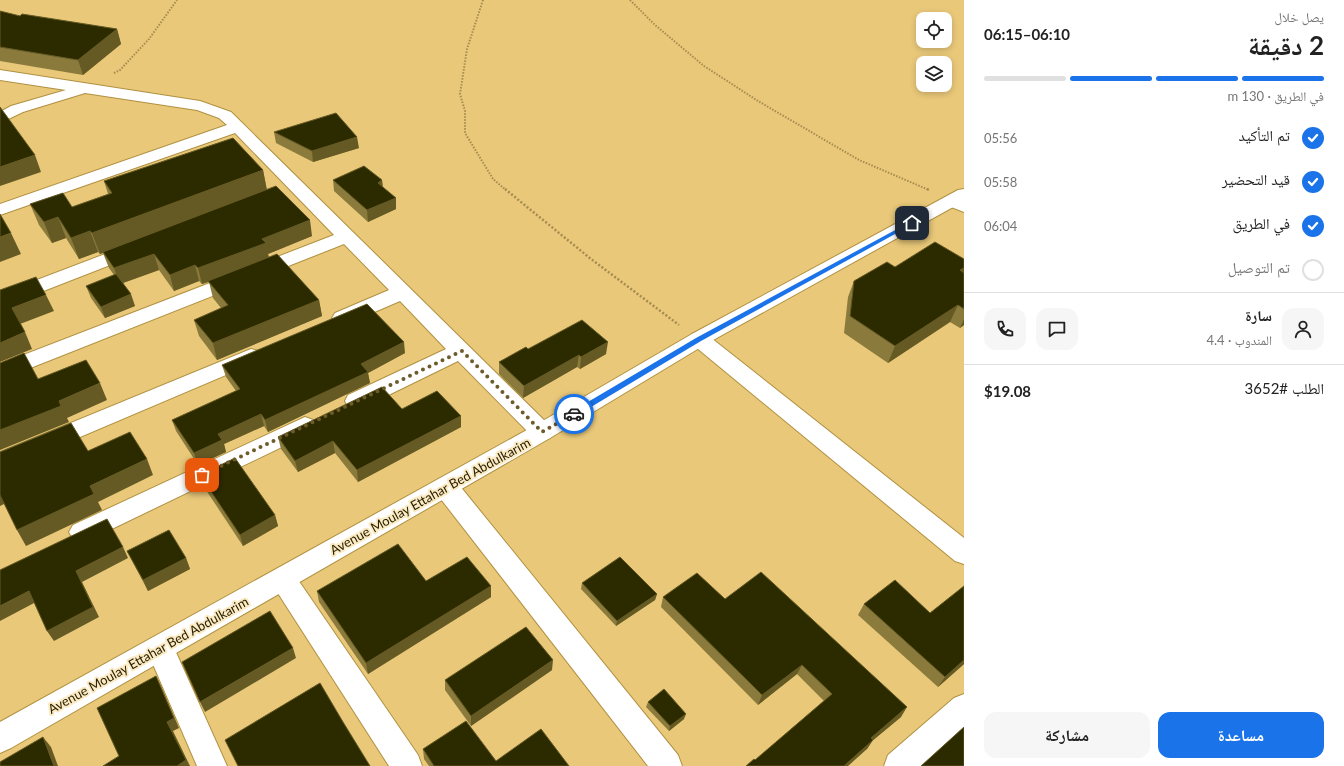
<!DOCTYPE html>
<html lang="ar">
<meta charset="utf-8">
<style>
:root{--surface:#fff;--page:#f6f6f6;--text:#222;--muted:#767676;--line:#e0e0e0;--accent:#1a73e8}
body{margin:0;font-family:Lato,"Noto Naskh Arabic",sans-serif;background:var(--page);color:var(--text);direction:rtl;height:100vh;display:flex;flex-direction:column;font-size:15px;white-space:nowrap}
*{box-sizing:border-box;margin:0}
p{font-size:13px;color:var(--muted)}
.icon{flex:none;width:22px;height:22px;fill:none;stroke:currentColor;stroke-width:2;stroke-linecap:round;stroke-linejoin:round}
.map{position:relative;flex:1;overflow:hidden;direction:ltr}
.sheet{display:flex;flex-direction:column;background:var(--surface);width:380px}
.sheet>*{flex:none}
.buttons{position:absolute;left:916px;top:12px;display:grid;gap:8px}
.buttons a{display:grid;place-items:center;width:36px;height:36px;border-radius:8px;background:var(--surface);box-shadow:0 2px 6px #0003;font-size:20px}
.pin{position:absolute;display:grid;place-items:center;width:34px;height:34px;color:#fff;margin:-17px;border-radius:8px;box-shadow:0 2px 6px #0006}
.courier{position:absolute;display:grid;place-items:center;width:40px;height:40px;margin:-20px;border:3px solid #1a73e8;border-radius:50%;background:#fff;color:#222;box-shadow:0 1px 5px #0007}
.headline em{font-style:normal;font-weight:700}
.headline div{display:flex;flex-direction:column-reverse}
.headline{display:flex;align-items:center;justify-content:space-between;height:68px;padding:0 20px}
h1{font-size:26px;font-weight:700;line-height:30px}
.bar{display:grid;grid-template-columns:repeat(4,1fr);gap:6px 4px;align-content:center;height:48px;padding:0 20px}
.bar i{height:5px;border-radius:3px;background:var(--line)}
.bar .active{background:var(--accent)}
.bar p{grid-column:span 4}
.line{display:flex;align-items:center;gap:10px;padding:0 20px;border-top:1px solid var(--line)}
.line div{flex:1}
.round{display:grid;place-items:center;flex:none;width:42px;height:42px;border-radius:12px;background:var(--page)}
ol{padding:0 20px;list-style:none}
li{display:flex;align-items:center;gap:12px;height:44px}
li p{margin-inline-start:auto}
li .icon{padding:4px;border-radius:50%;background:var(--accent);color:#fff;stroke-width:4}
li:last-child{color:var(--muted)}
li i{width:22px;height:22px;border:2px solid var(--line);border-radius:50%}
.button{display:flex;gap:8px;margin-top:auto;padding:8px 20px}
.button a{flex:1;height:46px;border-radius:12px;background:var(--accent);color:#fff;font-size:16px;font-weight:700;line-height:46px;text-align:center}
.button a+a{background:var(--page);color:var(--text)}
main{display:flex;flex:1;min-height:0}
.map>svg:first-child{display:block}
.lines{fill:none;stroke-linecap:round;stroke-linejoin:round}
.street-casing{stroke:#b09141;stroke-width:2}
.secondary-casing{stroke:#b09141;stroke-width:2}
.path-far1{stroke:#a58c4e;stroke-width:2;stroke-dasharray:1.5 1.5;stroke-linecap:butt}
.path{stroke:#a58c4e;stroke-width:2.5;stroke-dasharray:2 2;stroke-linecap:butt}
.street{fill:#fff;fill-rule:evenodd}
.secondary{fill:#fff;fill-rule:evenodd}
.wall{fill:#8a7a3c}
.shaded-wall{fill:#655a24}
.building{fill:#2c2b00;stroke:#655a24}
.route{fill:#1a73e8}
.done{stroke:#6e5b2a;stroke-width:4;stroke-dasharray:0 7.2}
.labels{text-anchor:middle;stroke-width:4;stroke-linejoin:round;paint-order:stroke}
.street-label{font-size:13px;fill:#2c2000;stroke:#fbebc5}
</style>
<main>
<section class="sheet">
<div class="headline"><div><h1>2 دقيقة</h1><p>يصل خلال</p></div><em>06:10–06:15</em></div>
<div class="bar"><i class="active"></i><i class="active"></i><i class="active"></i><i></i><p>في الطريق · 130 m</p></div>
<ol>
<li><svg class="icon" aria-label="check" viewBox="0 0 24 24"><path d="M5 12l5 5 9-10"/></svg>تم التأكيد<p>05:56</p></li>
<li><svg class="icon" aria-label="check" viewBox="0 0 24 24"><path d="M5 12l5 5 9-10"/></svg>قيد التحضير<p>05:58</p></li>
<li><svg class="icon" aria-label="check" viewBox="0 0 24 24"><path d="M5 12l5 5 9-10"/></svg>في الطريق<p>06:04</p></li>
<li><i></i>تم التوصيل</li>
</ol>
<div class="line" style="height:72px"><a class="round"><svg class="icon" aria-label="person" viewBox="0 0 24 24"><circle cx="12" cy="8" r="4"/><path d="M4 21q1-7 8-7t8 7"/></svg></a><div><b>سارة</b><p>المندوب · 4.4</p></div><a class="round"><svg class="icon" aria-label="chat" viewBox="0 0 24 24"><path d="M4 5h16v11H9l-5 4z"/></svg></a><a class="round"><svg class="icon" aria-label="phone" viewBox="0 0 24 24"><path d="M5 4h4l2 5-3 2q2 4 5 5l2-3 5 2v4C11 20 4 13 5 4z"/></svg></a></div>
<div class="line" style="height:52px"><div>الطلب #3652</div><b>$19.08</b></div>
<div class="button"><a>مساعدة</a><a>مشاركة</a></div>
</section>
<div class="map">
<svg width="964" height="766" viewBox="0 0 964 766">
<rect width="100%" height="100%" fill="#e9c879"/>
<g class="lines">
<!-- street casing -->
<g class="street-casing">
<g id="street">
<polygon points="0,70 200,101 231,112 550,426 554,432 550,438 542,441 534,438 458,361 364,407 356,409 348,407 345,401 348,395 446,349 400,301 349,323 342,325 335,323 332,318 335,313 389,290 344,244 0,380 0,364 334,235 235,133 0,215 0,204 227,125 219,118 197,110 85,93 23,112 0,123 0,112 11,106 66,90 0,80"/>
<polygon points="952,196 964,200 964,212 946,205 943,201 946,197"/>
<polygon points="134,243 141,245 144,249 141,253 0,308 0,294"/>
<polygon points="699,332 706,334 964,538 964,564 955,561 692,344 688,339 692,334"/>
<polygon points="251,349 259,351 262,356 259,361 0,471 0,452"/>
<polygon points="305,417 313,420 316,426 313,432 91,539 82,542 73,539 69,532 73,525"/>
<polygon points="446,477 455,480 678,755 682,766 648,766 437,494 434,487 437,480"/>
<polygon points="283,568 292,571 418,755 422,766 389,766 274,587 270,579 274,571"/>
<polygon points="160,635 170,639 227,766 197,766 146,648 150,639"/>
<polygon points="964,694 964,727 922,766 884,766 888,755 954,698"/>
</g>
</g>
<!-- secondary casing -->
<g class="secondary-casing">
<polygon id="secondary" points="964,189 964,201 706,344 550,438 11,748 0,753 0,722 534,426 692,334 958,190"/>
</g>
<!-- path-far1 -->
<g class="path-far1">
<polyline points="483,0 467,49 460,94 465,111 465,133 493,179 506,190"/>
<polyline points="630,0 655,25 704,66 758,101 859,160 929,190"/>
<polyline points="114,73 120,70 149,39 177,0"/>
</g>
<!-- path -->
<g class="path">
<polyline points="505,189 591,259 679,325"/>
<polyline points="927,189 929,190"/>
</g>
<!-- street -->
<use href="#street" class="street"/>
<!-- secondary -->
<use href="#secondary" class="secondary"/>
</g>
<!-- wall -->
<g class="wall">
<polygon points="0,11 20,16 117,29 121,44 83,75 0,61"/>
<polygon points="274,132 359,148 313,162 276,143"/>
<polygon points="263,170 267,190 312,236 268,254 269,257 319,300 322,316 217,360 199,336 194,320 221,308 213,298 209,282 202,284 199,281 174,291 159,270 123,283 135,306 105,318 91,298 86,286 114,275 109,268 103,253 100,254 98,252 79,259 66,238 52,243 39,225 30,204 72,207 108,194 104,181"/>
<polygon points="333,180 382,180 383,187 396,209 368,222 334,191"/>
<polygon points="964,259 964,325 960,328 950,322 888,363 844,333 848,297 854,281 895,267"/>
<polygon points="528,349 606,354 580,369 577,367 523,398 499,374 499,362"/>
<polygon points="405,353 368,373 370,383 268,432 264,426 224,444 226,452 198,465 176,431 172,420 236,391 226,377 222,365"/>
<polygon points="402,409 461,427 358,482 335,453 298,472 281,449 278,437"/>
<polygon points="200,475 275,515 278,526 243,546 204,487"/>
<polygon points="127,551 186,558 190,569 148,591"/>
<polygon points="426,581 491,586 491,597 368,674 319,602 317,591"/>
<polygon points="582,583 657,594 655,600 616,626 581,589"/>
<polygon points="663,597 725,599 901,717 873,740 867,749 755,760 824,701 797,674 758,705 661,607"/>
<polygon points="864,604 930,613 964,664 938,687 858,615"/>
<polygon points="552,670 471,726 445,690 445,680"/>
<polygon points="648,702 684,719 669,731 646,707"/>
<polygon points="423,749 496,761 569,766 429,766 424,759"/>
</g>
<!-- shaded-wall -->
<g class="shaded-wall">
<polygon points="117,29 121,44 83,75 78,60"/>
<polygon points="357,137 359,148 313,162 312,151"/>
<polygon points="35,155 41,172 0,186 0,167"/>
<polygon points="263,170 267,191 100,254 92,233"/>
<polygon points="382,180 383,192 378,183"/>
<polygon points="396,198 396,209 368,222 367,210"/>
<polygon points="58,217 66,238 52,243 44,222"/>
<polygon points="310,220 312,236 268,254 269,259 202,284 198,268 262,239"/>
<polygon points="90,231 98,252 79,259 71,238"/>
<polygon points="11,233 21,254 0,262 0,237"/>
<polygon points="154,254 159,270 120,284 114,268"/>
<polygon points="195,265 199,281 174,291 170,275"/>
<polygon points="964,268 964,279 960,270"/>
<polygon points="131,294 135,306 105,318 101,307"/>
<polygon points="46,295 54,311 20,324 12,308"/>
<polygon points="319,300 322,316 217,360 213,343"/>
<polygon points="958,305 950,322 888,363 895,346"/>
<polygon points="964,319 964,325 960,328"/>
<polygon points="25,332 32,349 0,362 0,343"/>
<polygon points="404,342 405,353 368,373 370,383 268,432 265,420 361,364"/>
<polygon points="608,342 606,354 580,369 581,357"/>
<polygon points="579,355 577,367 523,398 524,386"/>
<polygon points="100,383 107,400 67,418 69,422 0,450 0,430 59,401"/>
<polygon points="261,414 264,426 224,444 226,452 198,465 194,453 218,434"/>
<polygon points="461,416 461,427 358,482 357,470"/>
<polygon points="333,441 335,453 298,472 295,461"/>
<polygon points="147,459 153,475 98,502 102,510 26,546 17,530 90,486"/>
<polygon points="0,493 6,503 0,506"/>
<polygon points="275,515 278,526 243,546 240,535"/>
<polygon points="123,547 128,558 82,582 99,617 54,641 47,631 76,571"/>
<polygon points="186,558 190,569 148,591 143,580"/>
<polygon points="491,586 491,597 368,674 366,663"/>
<polygon points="29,591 36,602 0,621 0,606"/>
<polygon points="657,594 655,600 616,626 617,621"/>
<polygon points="293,648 296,658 205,712 200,702"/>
<polygon points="553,660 552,670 471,726 471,716"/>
<polygon points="964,660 964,664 938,687 945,677"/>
<polygon points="802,665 797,674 758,705 762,695"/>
<polygon points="156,676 161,686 179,728 173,731 190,766 177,766 167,722"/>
<polygon points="907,707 901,717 865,747 871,738"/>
<polygon points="686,714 684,719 669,731 670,726"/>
<polygon points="43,737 51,747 58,766 54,766"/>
<polygon points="873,740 867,749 848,766 844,766"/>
</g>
<!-- building -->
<g class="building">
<polygon points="0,11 20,16 22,14 117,29 78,60 0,47"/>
<polygon points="0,107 35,155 0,167"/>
<polygon points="336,113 357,137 312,151 274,132"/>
<polygon points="233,138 263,170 92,233 90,231 71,238 58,217 44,222 30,204 63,193 72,207 112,193 104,181"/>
<polygon points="364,166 382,180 378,183 396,198 367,210 333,180"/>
<polygon points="276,186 310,220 262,239 266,243 198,268 195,265 170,275 154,254 114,268 103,252"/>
<polygon points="0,214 11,233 0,237"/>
<polygon points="935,242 964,259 964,268 960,270 964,273 964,309 958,305 895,346 850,316 854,281 887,262 895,267"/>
<polygon points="277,254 319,300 213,343 194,320 228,305 208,281"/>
<polygon points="116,274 131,294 101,307 86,286"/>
<polygon points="36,277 46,295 12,308 25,332 0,343 0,290"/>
<polygon points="367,304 404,342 361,364 368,372 265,420 261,414 218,434 222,440 194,453 172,420 240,389 222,365"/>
<polygon points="582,320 608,342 581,357 579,355 524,386 499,362 526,347 528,349"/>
<polygon points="24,353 38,379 86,360 100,383 59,401 61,406 0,430 0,363"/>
<polygon points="382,387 402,409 437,391 461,416 357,470 333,441 295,461 278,437"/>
<polygon points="71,423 88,451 130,432 147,459 90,486 94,494 17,530 0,495 0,452"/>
<polygon points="235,458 275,515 240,535 200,475"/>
<polygon points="107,519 123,547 76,571 93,607 47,631 29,591 0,606 0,570"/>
<polygon points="169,530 186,558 143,580 127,551"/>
<polygon points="398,544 426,581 467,557 491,586 366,663 317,591"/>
<polygon points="620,557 657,594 617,621 582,583"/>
<polygon points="761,572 907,707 871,738 873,740 844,766 746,766 754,759 755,760 832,694 802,665 762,695 663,597 697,573 725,599"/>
<polygon points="895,580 930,613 964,586 964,660 945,677 864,604"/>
<polygon points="270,611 293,648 200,702 182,662"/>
<polygon points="526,627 553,660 471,716 445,680"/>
<polygon points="156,676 174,718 167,722 186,760 177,766 103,766 119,756 97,708"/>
<polygon points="320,683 343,722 370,766 238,766 225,740"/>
<polygon points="664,689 686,714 670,726 648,702"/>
<polygon points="466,721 496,761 541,729 569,766 434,766 423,749"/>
<polygon points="964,727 964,766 921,766"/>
<polygon points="43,737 54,766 0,766 0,762"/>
</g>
<!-- route -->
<polygon class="route" points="910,222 915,223 701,341 576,416 571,416 571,412 696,338"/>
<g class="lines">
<!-- done -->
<polyline class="done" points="202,475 462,351 542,432 574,414"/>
</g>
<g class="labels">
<!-- street labels -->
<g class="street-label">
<text transform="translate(430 496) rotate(-29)" y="5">Avenue Moulay Ettahar Bed Abdulkarim</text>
<text transform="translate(148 655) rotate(-29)" y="5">Avenue Moulay Ettahar Bed Abdulkarim</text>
</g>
</g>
</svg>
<div class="buttons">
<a><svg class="icon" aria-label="locate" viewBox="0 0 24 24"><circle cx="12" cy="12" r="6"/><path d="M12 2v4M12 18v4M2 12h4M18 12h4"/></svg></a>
<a><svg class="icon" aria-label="layers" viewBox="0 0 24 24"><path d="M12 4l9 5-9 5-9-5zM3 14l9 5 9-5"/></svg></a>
</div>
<div class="pin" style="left:202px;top:475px;background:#ea580c"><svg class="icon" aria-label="bag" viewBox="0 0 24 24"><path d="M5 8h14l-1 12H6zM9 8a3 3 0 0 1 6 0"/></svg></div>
<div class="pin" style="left:912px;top:223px;background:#1f2937"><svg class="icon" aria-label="home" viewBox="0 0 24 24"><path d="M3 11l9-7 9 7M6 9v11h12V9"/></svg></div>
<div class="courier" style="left:574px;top:414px"><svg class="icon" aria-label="car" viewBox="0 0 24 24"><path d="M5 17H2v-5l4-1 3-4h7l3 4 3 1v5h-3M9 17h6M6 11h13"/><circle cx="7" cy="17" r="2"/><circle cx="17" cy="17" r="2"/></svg></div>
</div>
</main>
